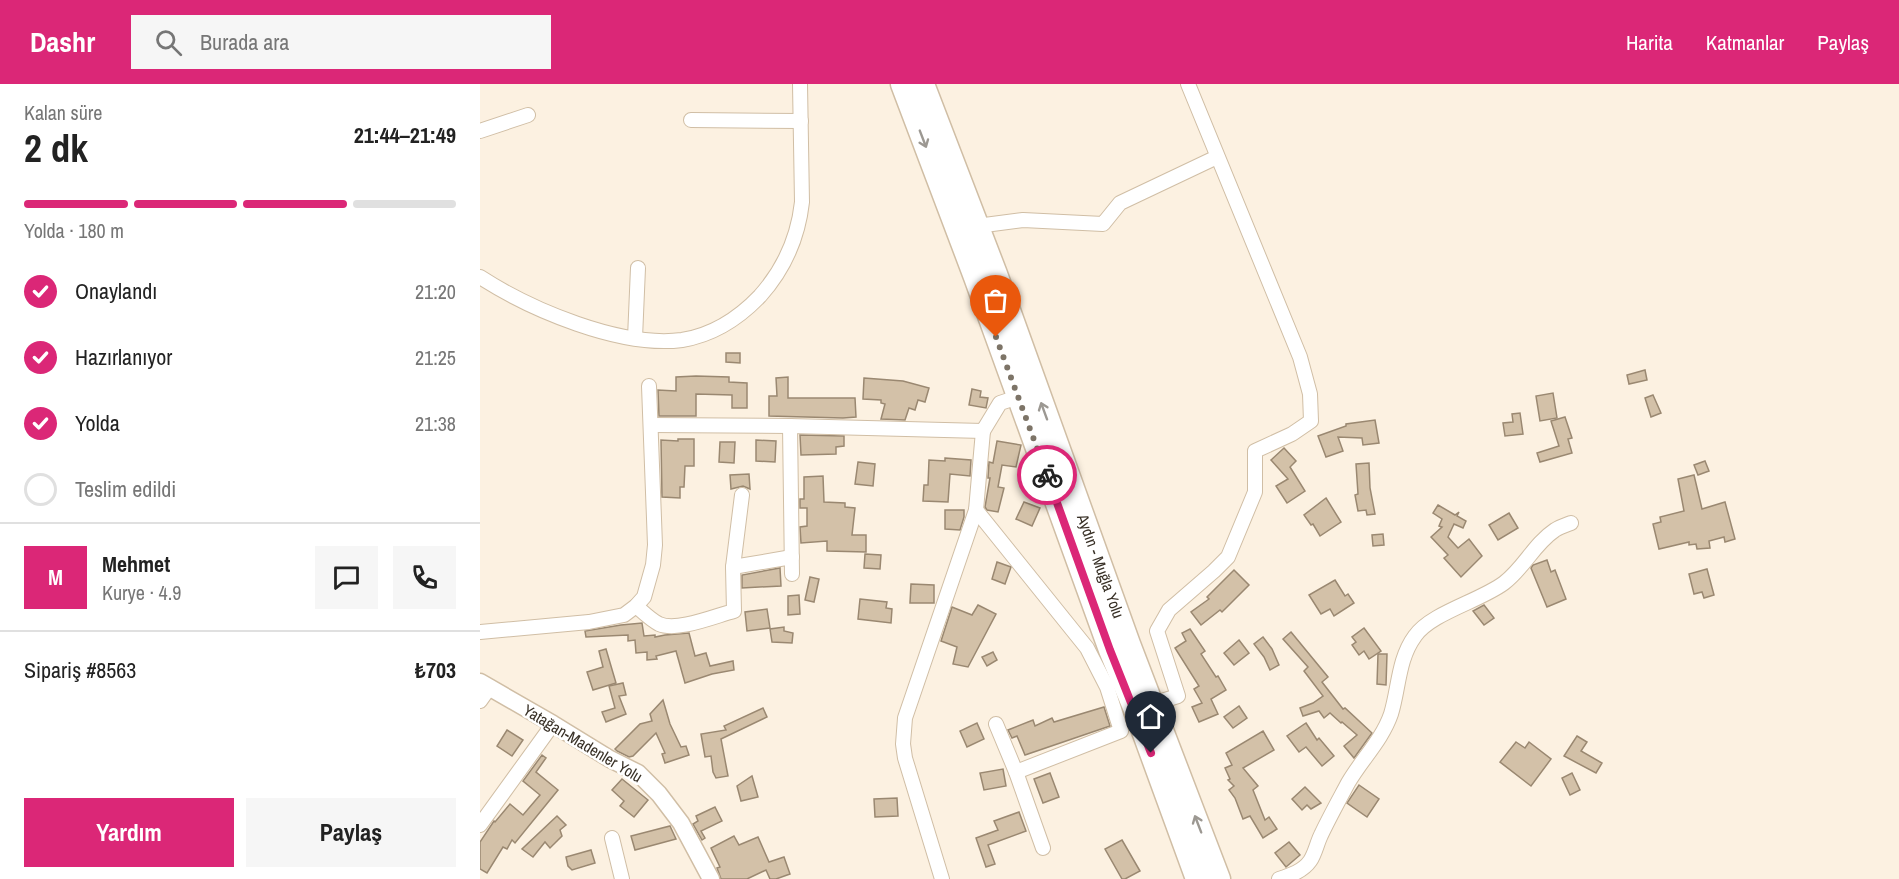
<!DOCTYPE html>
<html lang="tr">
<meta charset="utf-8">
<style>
:root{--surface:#fff;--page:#f6f6f6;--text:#222;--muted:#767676;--line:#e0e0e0;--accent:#db2777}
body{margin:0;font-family:"Archivo Narrow",sans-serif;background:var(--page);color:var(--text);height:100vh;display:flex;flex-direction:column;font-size:22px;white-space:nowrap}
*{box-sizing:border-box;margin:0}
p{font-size:20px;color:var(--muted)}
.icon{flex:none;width:33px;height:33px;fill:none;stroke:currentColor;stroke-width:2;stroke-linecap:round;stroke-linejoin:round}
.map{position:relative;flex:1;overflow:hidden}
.side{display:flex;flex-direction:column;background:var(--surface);width:480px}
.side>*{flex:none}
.pin{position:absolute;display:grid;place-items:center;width:51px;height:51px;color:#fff;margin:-62px -26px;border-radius:50% 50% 50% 0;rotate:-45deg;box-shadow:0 0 6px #0007}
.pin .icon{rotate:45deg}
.courier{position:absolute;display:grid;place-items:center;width:60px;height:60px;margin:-30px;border:4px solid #db2777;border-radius:50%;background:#fff;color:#222;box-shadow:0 2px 8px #0007}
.head em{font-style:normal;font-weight:800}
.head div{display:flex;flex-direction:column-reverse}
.head{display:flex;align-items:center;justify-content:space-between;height:102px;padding:0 24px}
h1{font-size:39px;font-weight:800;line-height:45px}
.bar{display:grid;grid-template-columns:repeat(4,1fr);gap:9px 6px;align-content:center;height:72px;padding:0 24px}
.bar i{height:8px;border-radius:4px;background:var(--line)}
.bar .active{background:var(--accent)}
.bar p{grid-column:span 4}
.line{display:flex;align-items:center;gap:15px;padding:0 24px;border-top:2px solid var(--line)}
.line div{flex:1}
.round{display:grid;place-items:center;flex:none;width:63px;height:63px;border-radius:0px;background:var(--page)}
ol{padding:0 24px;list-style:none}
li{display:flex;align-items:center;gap:18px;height:66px}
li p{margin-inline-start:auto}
li .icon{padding:6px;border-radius:50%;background:var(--accent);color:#fff;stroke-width:4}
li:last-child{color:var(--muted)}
li i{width:33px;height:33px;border:3px solid var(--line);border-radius:50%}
.button{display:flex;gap:12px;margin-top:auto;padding:12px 24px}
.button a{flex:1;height:69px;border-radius:0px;background:var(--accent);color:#fff;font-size:24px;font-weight:800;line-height:69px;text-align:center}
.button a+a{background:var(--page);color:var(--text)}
header{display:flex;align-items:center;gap:36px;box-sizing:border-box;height:84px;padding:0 30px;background:var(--accent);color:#fff}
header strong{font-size:28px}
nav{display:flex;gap:33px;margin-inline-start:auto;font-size:21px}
.search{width:420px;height:54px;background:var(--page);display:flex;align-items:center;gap:15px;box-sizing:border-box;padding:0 21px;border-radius:0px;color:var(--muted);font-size:22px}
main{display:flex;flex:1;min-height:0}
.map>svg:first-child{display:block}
.building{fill:#d3c1a8;stroke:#9a8871;stroke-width:1.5}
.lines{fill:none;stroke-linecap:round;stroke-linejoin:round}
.minor-casing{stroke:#d0bea5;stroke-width:16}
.tertiary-casing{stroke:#d0bea5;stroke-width:19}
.trunk-casing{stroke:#d0bea5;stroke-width:25}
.minor{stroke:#fff;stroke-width:14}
.tertiary{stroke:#fff;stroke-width:16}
.trunk{stroke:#fff;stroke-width:22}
.oneway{stroke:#9c9892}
.done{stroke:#7d7467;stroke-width:6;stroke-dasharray:0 10.8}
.route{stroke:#db2777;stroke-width:8}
.labels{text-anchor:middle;stroke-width:5;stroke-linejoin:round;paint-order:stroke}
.street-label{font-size:16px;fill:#383026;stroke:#fff}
</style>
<header>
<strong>Dashr</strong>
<div class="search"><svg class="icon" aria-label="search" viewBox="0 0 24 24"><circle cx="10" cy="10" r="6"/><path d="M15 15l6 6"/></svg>Burada ara</div>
<nav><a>Harita</a><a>Katmanlar</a><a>Paylaş</a></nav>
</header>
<main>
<section class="side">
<div class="head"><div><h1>2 dk</h1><p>Kalan süre</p></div><em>21:44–21:49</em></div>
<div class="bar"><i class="active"></i><i class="active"></i><i class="active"></i><i></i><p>Yolda · 180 m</p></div>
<ol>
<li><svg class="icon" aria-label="check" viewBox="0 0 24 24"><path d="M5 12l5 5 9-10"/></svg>Onaylandı<p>21:20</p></li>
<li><svg class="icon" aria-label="check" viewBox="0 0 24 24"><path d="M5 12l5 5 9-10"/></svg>Hazırlanıyor<p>21:25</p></li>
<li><svg class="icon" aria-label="check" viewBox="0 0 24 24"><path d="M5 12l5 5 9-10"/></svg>Yolda<p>21:38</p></li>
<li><i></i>Teslim edildi</li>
</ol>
<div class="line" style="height:108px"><b class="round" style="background:var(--accent);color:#fff">M</b><div><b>Mehmet</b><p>Kurye · 4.9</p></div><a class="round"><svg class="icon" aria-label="chat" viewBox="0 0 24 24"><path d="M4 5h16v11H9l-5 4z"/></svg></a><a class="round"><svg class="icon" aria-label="phone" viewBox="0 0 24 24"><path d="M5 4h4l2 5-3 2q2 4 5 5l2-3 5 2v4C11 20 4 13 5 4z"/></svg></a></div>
<div class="line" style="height:78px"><div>Sipariş #8563</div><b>₺703</b></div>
<div class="button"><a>Yardım</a><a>Paylaş</a></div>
</section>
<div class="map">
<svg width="1419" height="795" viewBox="0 0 1419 795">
<rect width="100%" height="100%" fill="#fcf1e1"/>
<!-- building -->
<g class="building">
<polygon points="246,269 260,269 260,279 246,278"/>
<polygon points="1165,286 1167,296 1149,300 1147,291"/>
<polygon points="216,292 249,293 249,298 267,299 267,324 252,324 252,311 216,310 216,332 179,332 178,306 196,307 196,293"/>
<polygon points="308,293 308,314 375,314 376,333 363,334 289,332 289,312 297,312 296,294"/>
<polygon points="384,294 423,297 449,304 445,318 438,316 435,326 429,324 425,336 401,335 405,320 401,319 401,316 383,315"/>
<polygon points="492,305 501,307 500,313 508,314 506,324 489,321"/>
<polygon points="1073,309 1077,334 1060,337 1056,312"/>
<polygon points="1173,311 1181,329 1171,333 1165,314"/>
<polygon points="1040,329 1043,350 1025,352 1023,339 1033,338 1032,330"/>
<polygon points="1085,333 1092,354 1088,355 1092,369 1060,378 1057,369 1079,362 1071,337"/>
<polygon points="895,336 899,359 883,361 882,354 858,353 863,367 846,373 838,352 866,342 866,340"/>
<polygon points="320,351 364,352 364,362 356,363 356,370 321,371"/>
<polygon points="198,355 214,355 214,382 205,382 204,403 200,403 200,414 182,413 181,356 198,357"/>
<polygon points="276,356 296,357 295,378 276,377"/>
<polygon points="517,357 541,361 536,383 522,381 518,403 524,404 518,428 507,426 505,423 510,394 508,394 509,378 513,379"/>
<polygon points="240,358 255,358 254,379 239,378"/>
<polygon points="804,364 816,377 810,383 825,407 807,419 796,402 808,395 791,376"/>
<polygon points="465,374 491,376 490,392 470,390 468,418 443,417 444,401 448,401 449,376 465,377"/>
<polygon points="1225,377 1229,387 1218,391 1214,381"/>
<polygon points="378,378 395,380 393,402 375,400"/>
<polygon points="889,379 890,404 895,430 887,431 886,426 878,427 875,411 878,410 876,380"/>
<polygon points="269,390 270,405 263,402 251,405 250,391"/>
<polygon points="1214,391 1222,425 1245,418 1255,455 1245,458 1244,453 1229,457 1230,464 1217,465 1216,460 1209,461 1209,458 1179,465 1173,440 1181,438 1180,433 1204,427 1198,395"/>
<polygon points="343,392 344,418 365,419 365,423 375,424 372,451 386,451 386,468 347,467 347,457 321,459 320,443 327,442 327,424 320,424 320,415 324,415 324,393"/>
<polygon points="846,414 861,438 840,452 833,440 831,441 824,431"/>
<polygon points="544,418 560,424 552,442 536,435"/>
<polygon points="958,421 975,431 979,428 977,432 986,437 983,444 974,440 968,453 978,464 989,455 1002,472 981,493 964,474 968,471 951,453 962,443 959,442 962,435 953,429"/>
<polygon points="465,426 484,426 484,433 480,446 465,445"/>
<polygon points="1029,429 1038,444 1018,456 1009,441"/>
<polygon points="903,450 904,461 893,462 892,451"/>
<polygon points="385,470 401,471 400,485 384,484"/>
<polygon points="1067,476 1071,488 1075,486 1086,515 1067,523 1051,484 1053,481"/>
<polygon points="517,478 531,483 525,500 512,495"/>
<polygon points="300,484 301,502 262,504 262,491"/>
<polygon points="1227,485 1234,511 1224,514 1222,508 1214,510 1209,490"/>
<polygon points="754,486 769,501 742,528 740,526 721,541 711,528 729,515 727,513"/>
<polygon points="330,493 339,495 334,518 325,516"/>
<polygon points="855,496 865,512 868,510 874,519 854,532 850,525 841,530 829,511"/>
<polygon points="431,500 454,501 454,519 430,519"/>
<polygon points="319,511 320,530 308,531 308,512"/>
<polygon points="380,515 407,518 406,524 412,525 411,539 378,535"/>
<polygon points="498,521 516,530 488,583 473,580 477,563 461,557 472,523 492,531"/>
<polygon points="1004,521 1014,534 1004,541 993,527"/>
<polygon points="287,525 290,544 267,547 265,528"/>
<polygon points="162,539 164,552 175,551 175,553 185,551 209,549 215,572 226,569 230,582 253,577 254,586 232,590 205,599 196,567 176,572 177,575 167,576 167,568 156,569 155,556 148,557 148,551 106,553 105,547 141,541"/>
<polygon points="304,543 304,547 313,549 312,559 292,558 290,545"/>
<polygon points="884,544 901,567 889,575 884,567 879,571 872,561 876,558 872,553"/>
<polygon points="710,545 725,567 721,570 736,593 738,592 746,606 731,615 738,630 719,638 712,623 722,619 714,605 719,602 695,564 706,557 702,549"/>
<polygon points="811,548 848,593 842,598 863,625 865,624 892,649 874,674 864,662 877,651 862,638 861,639 850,629 844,634 839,627 823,632 820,624 833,619 843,612 824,587 828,583 803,555"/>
<polygon points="783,553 792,565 799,581 790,586 784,573 774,560"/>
<polygon points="759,556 769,569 754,581 744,569"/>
<polygon points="126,565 136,599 113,606 107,588 123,583 119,567"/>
<polygon points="513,568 517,576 507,582 502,573"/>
<polygon points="898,570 907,570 906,601 897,600"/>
<polygon points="143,599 146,611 139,612 146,630 126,638 122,628 135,624 129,602"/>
<polygon points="183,616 190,640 201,663 206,662 209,671 185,679 182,670 185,669 176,649 153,672 149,673 137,667 135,665 160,640 172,637 170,630"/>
<polygon points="759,622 767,634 753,644 744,633"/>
<polygon points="624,623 630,642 545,671 537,652 532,654 528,646 553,636 555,642 572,634 574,638"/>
<polygon points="283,624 287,633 241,655 248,692 236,694 233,688 231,672 225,673 221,650 246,646 244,642"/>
<polygon points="497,639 504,655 487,663 480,647"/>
<polygon points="826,639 837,656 839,654 854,672 842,682 826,663 819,668 807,652"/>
<polygon points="27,646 43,656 32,672 17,662"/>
<polygon points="783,647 794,666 763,684 778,702 773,706 785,736 789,733 797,745 783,754 770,732 763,735 755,714 749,706 754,702 748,696 750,695 745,684 752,681 746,669"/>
<polygon points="1097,652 1107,658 1101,667 1122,679 1116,689 1084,672"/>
<polygon points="1036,658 1045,664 1049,658 1071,675 1051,702 1020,678"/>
<polygon points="62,671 66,674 56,688 78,706 35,759 32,756 27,765 23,763 7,789 0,785 0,758 14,737 15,738 30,720 43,731 60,711 43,697"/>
<polygon points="523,685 526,702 504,706 500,689"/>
<polygon points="570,689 579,713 563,719 554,695"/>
<polygon points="1092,689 1100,706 1090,711 1082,694"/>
<polygon points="272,692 278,713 261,717 257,702"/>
<polygon points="142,695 168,716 154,733 140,722 144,717 132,706"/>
<polygon points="879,701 899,715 887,733 867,719"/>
<polygon points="825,703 841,719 831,725 827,721 822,726 812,715"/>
<polygon points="417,714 418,732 395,733 394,715"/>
<polygon points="235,723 242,737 221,747 225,754 222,756 213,740 218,737 216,732"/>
<polygon points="539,728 546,747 508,761 515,780 506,783 496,754 518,746 514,737"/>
<polygon points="77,732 86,741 80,746 82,752 70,764 65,758 53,773 42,765"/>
<polygon points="190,742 196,755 155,766 151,752"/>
<polygon points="254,752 259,761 278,753 289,778 304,773 310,790 296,795 290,795 286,786 267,795 241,795 237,784 240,783 231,764"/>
<polygon points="642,756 660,787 645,795 642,795 625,765"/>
<polygon points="809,758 820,771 806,783 795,769"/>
<polygon points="111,766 115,779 92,786 88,782 86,773"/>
</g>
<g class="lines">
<!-- minor casing -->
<g class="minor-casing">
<g id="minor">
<polyline points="211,36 321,37"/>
<polyline points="0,47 48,31"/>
<polyline points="497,142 543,136 623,140 640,119 737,73"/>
<path d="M 0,193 C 51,226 141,264 202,256 C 233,251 259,234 280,212 C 305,184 318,154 322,118 L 320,0"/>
<polyline points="155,254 158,184"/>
<polyline points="171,341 310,342 503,347 520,319 538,313"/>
<polyline points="310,342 312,490"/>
<polyline points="496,426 607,564 627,603 641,647 536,688"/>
<polyline points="253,483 312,473"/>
<path d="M 156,522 C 163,528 171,536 179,540 C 197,548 235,532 254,527 L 253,483 L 262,411"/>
<polyline points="0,548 109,538 144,531 156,522 164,513 173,481 175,461 169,302"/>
<polyline points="0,617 10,603"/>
<polyline points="672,620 698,612 677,547 689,526 734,487 748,473 775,408 775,367 812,350 831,337 830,310 820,273 708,0"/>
<polyline points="516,640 536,688 563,764"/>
<polyline points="0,741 73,640"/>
<polyline points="132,754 142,795"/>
<polyline points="462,795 425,674 423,660 425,634 496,426 503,347"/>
<path d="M 799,795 C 811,791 823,787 830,777 C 835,770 837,759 841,751 C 849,734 859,716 868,699 C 882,675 902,656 911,630 C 919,604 918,575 935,552 C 951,529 1000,517 1024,499 C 1044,484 1054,460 1075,446 C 1080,443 1086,441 1091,439"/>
</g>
</g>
<!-- tertiary casing -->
<g class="tertiary-casing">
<polyline id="tertiary" points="0,598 73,640 130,675 158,689 179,710 201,739 231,795"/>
</g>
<!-- trunk casing -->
<g class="trunk-casing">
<g id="trunk">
<polyline points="422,0 495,193 630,566 656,628 717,795"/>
<polyline points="443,0 516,190 649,560 739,795"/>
</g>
</g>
<!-- minor -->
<use href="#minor" class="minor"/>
<!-- tertiary -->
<use href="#tertiary" class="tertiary"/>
<!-- trunk -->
<use href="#trunk" class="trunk"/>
</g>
<!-- one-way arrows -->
<defs><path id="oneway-shaft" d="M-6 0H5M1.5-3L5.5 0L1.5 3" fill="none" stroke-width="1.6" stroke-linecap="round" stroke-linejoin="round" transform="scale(1.5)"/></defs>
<g class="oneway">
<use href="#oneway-shaft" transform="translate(443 55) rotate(69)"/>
<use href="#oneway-shaft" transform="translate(564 327) rotate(-110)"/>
<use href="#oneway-shaft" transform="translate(718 740) rotate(-111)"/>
</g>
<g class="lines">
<!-- done -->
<polyline class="done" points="516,253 567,391"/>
<!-- route -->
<polyline class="route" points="567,391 630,566 671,669"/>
</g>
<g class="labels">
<!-- street labels -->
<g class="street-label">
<text transform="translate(621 482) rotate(70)" y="6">Aydın - Muğla Yolu</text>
<text transform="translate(103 659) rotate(31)" y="6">Yatağan-Madenler Yolu</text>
</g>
</g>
</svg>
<div class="pin" style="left:516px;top:253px;background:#ea580c"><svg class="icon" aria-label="bag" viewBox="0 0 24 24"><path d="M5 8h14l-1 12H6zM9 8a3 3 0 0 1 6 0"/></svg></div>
<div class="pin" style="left:671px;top:669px;background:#1f2937"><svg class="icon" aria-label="home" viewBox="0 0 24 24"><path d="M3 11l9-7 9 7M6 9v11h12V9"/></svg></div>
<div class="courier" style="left:567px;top:391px"><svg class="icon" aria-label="bike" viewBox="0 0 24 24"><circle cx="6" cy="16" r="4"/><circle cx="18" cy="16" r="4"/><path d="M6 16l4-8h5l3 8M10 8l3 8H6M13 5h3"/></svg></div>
</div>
</main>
